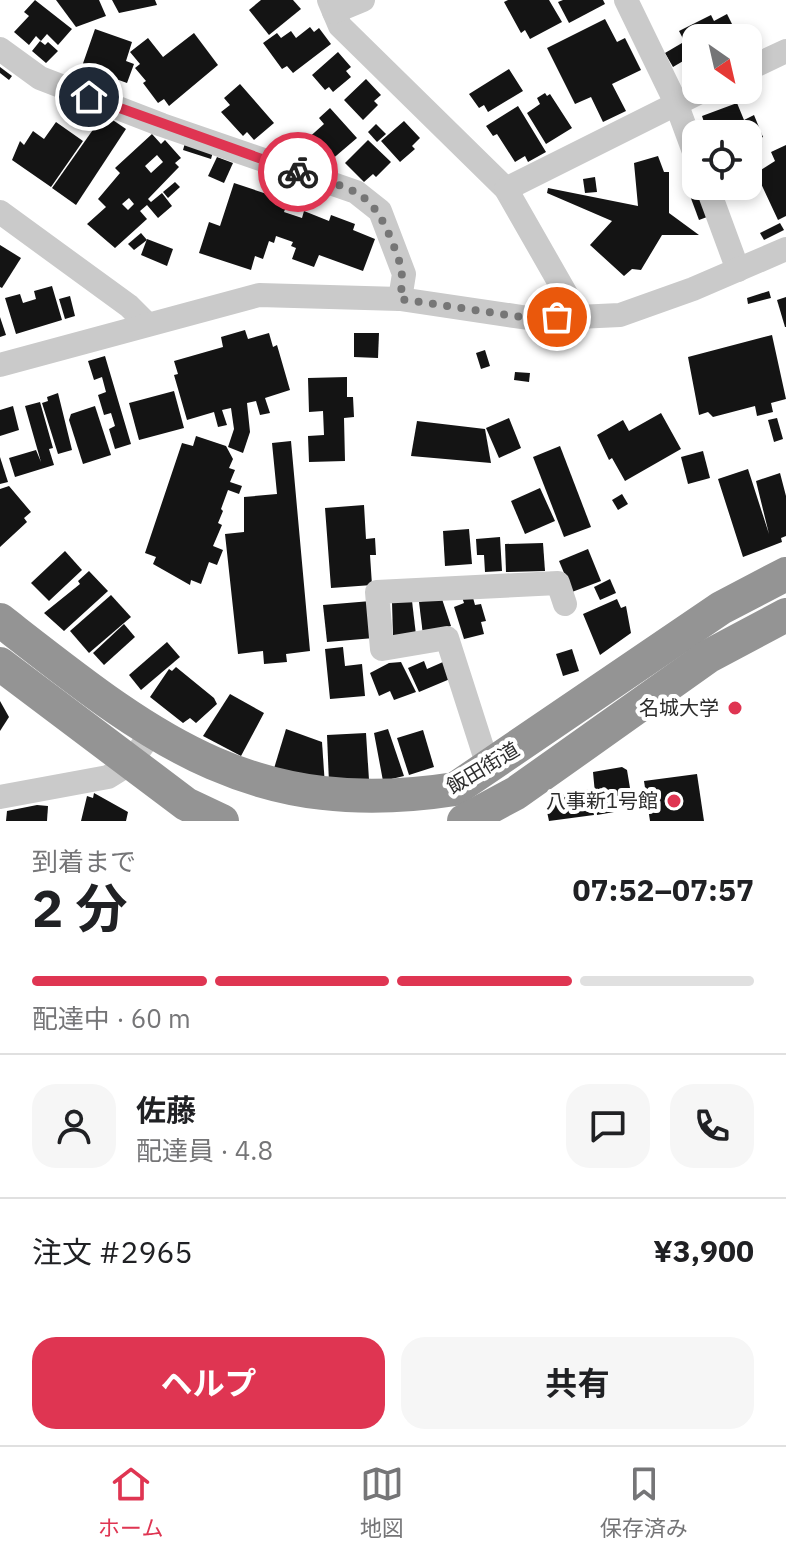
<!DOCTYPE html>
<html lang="ja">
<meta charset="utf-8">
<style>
:root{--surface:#fff;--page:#f6f6f6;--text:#202124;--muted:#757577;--line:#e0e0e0;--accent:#df3552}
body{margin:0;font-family:"IBM Plex Sans","Noto Sans JP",sans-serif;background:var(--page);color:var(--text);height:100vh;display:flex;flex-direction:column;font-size:30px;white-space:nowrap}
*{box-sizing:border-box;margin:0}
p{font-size:26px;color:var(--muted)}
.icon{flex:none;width:44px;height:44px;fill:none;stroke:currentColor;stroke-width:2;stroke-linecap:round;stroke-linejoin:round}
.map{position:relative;height:821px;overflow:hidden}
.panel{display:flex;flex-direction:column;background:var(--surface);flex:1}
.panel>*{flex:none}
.needle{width:52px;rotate:146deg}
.buttons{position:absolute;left:682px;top:24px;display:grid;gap:16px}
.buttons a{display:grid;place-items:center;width:80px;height:80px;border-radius:16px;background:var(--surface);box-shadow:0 4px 12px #0003;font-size:40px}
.pin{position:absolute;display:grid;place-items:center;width:68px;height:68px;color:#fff;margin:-34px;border:4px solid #fff;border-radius:50%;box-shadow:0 2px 8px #0007}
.courier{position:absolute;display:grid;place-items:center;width:80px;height:80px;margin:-40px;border:6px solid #df3552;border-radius:50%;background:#fff;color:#222;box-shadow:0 2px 10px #0007}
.head em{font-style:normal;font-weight:700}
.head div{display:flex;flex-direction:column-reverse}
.head{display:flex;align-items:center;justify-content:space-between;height:136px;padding:0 32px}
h1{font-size:52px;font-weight:700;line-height:60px}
.bar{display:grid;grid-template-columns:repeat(4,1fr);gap:12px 8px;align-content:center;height:96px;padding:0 32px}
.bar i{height:10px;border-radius:6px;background:var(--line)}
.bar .current{background:var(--accent)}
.bar p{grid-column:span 4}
.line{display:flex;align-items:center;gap:20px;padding:0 32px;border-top:2px solid var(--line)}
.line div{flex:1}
.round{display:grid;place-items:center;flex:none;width:84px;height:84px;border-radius:24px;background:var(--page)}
.primary-button{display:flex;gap:16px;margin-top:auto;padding:16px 32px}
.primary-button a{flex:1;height:92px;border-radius:24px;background:var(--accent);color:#fff;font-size:32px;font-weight:700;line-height:92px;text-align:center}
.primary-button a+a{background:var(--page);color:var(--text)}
.dock{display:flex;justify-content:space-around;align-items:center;height:112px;border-top:2px solid var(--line);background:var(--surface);font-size:22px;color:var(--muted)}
.dock a{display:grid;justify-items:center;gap:4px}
.dock .current{color:var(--accent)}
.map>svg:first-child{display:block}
.building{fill:#141414;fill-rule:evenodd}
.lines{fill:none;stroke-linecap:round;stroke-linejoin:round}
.minor{stroke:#cacaca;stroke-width:24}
.highway{stroke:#949494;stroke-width:34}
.done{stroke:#767676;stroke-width:8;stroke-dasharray:0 14.4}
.route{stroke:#df3552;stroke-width:10}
.poi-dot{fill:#df3552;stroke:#fff;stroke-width:3}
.labels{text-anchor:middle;stroke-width:8;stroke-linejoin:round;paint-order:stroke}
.poi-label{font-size:20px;fill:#2d2d2d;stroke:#fff;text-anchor:end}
.street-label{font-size:20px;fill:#2d2d2d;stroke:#fff}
</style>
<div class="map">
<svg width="786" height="821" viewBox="0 0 786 821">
<rect width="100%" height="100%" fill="#fff"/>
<!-- building -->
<g class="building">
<polygon points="35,0 72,29 58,45 47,34 41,41 36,36 29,45 14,32 29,16 24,12"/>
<polygon points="56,0 99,0 106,16 76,27"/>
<polygon points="112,0 155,0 157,5 119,13"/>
<polygon points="261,0 293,0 301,9 269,35 249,10"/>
<polygon points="508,0 549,0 562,22 530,39 525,30 521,33 504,2"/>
<polygon points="563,0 603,0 605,4 569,23 558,2"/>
<polygon points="727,14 739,38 696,38 696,64 679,31 711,15 714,21"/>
<polygon points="605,19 617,42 625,38 641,70 612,84 626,111 603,122 591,97 575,104 547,48"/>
<polygon points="310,27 314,32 319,28 331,44 293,73 287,66 282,69 263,43 277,33 281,38 291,31 296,38"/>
<polygon points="95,29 132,42 126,61 134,64 127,83 102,74 101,79 80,72"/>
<polygon points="194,33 218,65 169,106 164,99 158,103 143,83 146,81 135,68 140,64 130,52 148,38 163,57"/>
<polygon points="40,41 45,45 48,42 58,51 46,63 32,51"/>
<polygon points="682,43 690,57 673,67 665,53"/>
<polygon points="338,52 351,67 346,71 351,77 333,92 329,87 325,90 312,75"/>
<polygon points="0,67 12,76 9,80 0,73"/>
<polygon points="509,69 523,91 488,112 484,105 479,108 469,94"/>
<polygon points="366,79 381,95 374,101 378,105 363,120 344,100"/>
<polygon points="240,84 274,123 254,140 247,132 243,136 221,112 230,105 224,98"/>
<polygon points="545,93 547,96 550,94 572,128 546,144 527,113 540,104 537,98"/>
<polygon points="737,103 744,120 754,115 763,137 748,143 748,134 708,134 702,116"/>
<polygon points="518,106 546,152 528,162 525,156 515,162 497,134 493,136 486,126"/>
<polygon points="330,108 357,138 323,167 315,159 310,163 305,156 302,159 290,145 301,135 306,140 324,124 319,118"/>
<polygon points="104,114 126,129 76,205 52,188"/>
<polygon points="404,121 420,138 412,146 415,149 400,162 381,141"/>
<polygon points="56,122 83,141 51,187 12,160 20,141 24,145 33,131 44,139"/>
<polygon points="376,124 386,134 377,142 368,132"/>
<path d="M 152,134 L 161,144 L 165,140 L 181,158 L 175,163 L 179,167 L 148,199 L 151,202 L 162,193 L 172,206 L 158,218 L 147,205 L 140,211 L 147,219 L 115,248 L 87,224 L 106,207 L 98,199 L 120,173 L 115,168 ZM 157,155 L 163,162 L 151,173 L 145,166 ZM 129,198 L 134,204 L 128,210 L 122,204 Z"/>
<polygon points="368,140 391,162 376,177 373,174 364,182 345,163"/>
<polygon points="185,143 213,152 211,159 183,150"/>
<polygon points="786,145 786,216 778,220 756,173 775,161 771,152"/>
<polygon points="658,156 664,172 669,172 669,213 699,235 662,235 641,270 632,269 624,276 590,245 612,221 547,193 548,188 638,206 634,163"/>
<polygon points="217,157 233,163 224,183 208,176"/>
<polygon points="595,177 597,192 585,193 583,179"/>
<polygon points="175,182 180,187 168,198 163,192"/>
<polygon points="234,183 288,201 284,212 302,218 304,211 329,221 331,215 355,224 353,230 375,239 363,271 319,255 314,267 292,259 296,248 291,246 293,242 276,236 274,243 269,241 263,259 255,256 251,270 199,253 209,222 220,226"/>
<polygon points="697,190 707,217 699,220 689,193"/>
<polygon points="780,223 784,230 764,240 760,233"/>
<polygon points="141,233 147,240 134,250 128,244"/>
<polygon points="147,239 173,249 167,266 141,255"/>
<polygon points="0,245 21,258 2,288 0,287"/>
<polygon points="52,286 62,320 16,334 5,298 20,294 23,303 36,299 34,291"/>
<polygon points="769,291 771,298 748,304 747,298"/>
<polygon points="70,296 75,316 65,319 59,299"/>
<polygon points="786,297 786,327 785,327 777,300"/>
<polygon points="0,317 6,335 0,337"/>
<polygon points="245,330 248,339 269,333 273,347 277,345 290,390 265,398 270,413 260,415 256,401 247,403 250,432 243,453 228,447 234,429 231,408 222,410 227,425 218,427 214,412 187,420 174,375 178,374 174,361 223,347 221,337"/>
<polygon points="354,333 379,333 378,358 354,357"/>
<polygon points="772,335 786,399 771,403 773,412 757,416 755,406 713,417 708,412 699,415 688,357"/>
<polygon points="485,350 490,366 481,369 476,353"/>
<polygon points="105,356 131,444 115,449 109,429 115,426 111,413 104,415 98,395 106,392 102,377 94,380 88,361"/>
<polygon points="515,372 530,373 529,382 514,380"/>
<polygon points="347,377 347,397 353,397 354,417 344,418 345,461 309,462 308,436 324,435 323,411 309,412 308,378"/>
<polygon points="174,391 184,428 139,440 129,403"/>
<polygon points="58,393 72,450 58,454 42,403 48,401 47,397"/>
<polygon points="40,402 53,448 49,449 54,465 15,477 9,458 36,450 41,462 25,406"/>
<polygon points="13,406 19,430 0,436 0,410"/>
<polygon points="95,406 111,455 83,464 69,420 71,414"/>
<polygon points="661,413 681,449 625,481 612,458 609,460 597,435 623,420 629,431"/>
<polygon points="509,418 521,448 499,458 486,428"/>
<polygon points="777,418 783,439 774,442 768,420"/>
<polygon points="417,421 485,429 491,463 411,456"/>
<polygon points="196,436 226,446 233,459 229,468 235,470 230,482 242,486 239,494 228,490 221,509 223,511 218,523 222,525 213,546 223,550 217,565 209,562 201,584 191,580 190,585 153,564 156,557 145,553 182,443 193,446"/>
<polygon points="291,441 310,651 286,654 287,662 264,664 263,651 238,654 225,534 244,532 244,497 277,494 272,443"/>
<polygon points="560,446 591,527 564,537 533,457"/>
<polygon points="703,451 710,478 688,484 681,457"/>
<polygon points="0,457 8,482 0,484"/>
<polygon points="748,469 769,534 756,481 780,473 786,496 786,536 781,538 782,542 743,557 718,479"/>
<polygon points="9,486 31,512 24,518 27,522 0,547 0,489"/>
<polygon points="540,488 555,521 525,534 511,501"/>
<polygon points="622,494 628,504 618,510 612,500"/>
<polygon points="364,505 366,539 375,538 376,555 370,555 372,585 331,588 325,508"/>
<polygon points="469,529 472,564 445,566 443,531"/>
<polygon points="500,537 502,571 485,572 484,555 477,555 476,539"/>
<polygon points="543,543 545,571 506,572 505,544"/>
<polygon points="588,549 601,581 572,592 559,561"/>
<polygon points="65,551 82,570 49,601 31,583"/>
<polygon points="89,571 108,591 64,631 44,613 80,584 78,581"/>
<polygon points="610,579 616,593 600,600 594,587"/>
<polygon points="472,594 475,605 481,604 486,621 481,622 484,634 464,639 454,607 464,603 462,597"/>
<polygon points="111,595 131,617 89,653 70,631"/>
<polygon points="441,596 451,626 423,635 419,602"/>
<polygon points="617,599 621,608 626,606 631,633 600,655 583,614"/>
<polygon points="371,601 374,638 327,642 323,605"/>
<polygon points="412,601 416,635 393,636 392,602"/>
<polygon points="124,624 135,637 104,665 93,653"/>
<polygon points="167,642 180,657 141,690 129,675"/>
<polygon points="343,647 345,666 362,664 365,696 330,699 325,649"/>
<polygon points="572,649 579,671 563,676 556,654"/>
<polygon points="424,661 427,669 443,662 450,679 419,692 408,668"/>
<polygon points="401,662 416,692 394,700 390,691 379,696 370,673 389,663"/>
<polygon points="176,667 214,698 217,704 196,723 190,718 183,723 150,697 169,669 172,671"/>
<polygon points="230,694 264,713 241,756 203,736"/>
<polygon points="0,701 9,717 0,731"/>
<polygon points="286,729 322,742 325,786 272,775"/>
<polygon points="388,729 404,776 383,781 374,733"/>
<polygon points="423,730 434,767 409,775 397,738"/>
<polygon points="366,733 369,780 329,783 327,735"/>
<polygon points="622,767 627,770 632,800 620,803 621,808 614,812 597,815 593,772"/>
<polygon points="697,774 704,821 650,821 644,781"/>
<polygon points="589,789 594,815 549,821 546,807 562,801 560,795"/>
<polygon points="94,793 128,812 126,821 81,821 87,796 93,798"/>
<polygon points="37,805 48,806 47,821 6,821 7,811"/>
</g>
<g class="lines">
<!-- minor -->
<g class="minor">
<polyline points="329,0 340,26 506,189 578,315"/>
<polyline points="626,0 676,103 696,157"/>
<polyline points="334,12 363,0"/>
<polyline points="0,49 40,78 162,125 356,192 380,211 404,274 400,299"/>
<polyline points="748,69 786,51"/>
<polyline points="707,186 738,270"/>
<polyline points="506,189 704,90"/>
<polyline points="0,212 129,306 146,323"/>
<polyline points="0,365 259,295 400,299 535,319 620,315 693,289 786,249"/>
<polyline points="489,769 447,638 382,649 377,592 558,583 565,604"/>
<polyline points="0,797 108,777 129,764 148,738"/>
</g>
<!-- highway -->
<g class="highway">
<path d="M 0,620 C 149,736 249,821 455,789 L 721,608 L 786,574"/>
<polyline points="0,664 186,804 222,821"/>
<polyline points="464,821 516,793 709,656 786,615"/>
</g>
</g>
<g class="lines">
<!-- done -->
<path class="done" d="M 298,172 C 352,190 371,187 393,244 C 402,267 404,274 400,299 L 535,319 L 557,317"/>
<!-- route -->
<polyline class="route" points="89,97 298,172"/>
</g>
<!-- markers -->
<g class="poi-dot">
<circle cx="735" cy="708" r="8"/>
<circle cx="674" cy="801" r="8"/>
</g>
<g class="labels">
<!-- poi labels -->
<g class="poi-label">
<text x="719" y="715">名城大学</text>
<text x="658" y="808">八事新1号館</text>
</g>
<!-- street labels -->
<g class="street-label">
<text transform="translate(483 768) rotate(-31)" y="7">飯田街道</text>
</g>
</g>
</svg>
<div class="buttons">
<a><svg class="needle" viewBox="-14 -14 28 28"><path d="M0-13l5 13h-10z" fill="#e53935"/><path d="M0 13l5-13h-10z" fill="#757577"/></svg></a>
<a><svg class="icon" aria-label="locate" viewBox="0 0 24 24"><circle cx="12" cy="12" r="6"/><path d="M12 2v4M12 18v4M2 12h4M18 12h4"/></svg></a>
</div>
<div class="pin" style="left:557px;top:317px;background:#ea580c"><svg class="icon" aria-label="bag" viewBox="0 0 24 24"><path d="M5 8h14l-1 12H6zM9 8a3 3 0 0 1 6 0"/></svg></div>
<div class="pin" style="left:89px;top:97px;background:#1f2937"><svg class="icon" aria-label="home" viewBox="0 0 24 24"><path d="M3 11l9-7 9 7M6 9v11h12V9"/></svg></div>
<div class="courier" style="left:298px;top:172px"><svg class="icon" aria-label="bike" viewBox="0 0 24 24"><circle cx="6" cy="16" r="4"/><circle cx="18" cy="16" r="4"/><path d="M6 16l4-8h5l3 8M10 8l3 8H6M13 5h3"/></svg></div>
</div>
<section class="panel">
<div class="head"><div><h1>2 分</h1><p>到着まで</p></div><em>07:52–07:57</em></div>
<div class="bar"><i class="current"></i><i class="current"></i><i class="current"></i><i></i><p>配達中 · 60 m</p></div>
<div class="line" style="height:144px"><a class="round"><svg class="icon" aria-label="person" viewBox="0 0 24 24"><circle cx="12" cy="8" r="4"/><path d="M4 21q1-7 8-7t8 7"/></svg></a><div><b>佐藤</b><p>配達員 · 4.8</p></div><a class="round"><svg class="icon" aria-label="chat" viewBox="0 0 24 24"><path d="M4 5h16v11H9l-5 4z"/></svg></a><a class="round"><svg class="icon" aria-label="phone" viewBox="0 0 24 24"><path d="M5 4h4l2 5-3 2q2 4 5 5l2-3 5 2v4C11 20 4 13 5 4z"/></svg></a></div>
<div class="line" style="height:104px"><div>注文 #2965</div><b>¥3,900</b></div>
<div class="primary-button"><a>ヘルプ</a><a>共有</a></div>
</section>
<nav class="dock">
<a class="current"><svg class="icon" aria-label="home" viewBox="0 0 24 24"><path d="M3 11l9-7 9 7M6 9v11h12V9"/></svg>ホーム</a>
<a><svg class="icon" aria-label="map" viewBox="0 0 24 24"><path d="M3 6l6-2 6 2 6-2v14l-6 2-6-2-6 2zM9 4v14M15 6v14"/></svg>地図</a>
<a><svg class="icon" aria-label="saved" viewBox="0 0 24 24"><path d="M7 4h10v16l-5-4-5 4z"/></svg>保存済み</a>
</nav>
